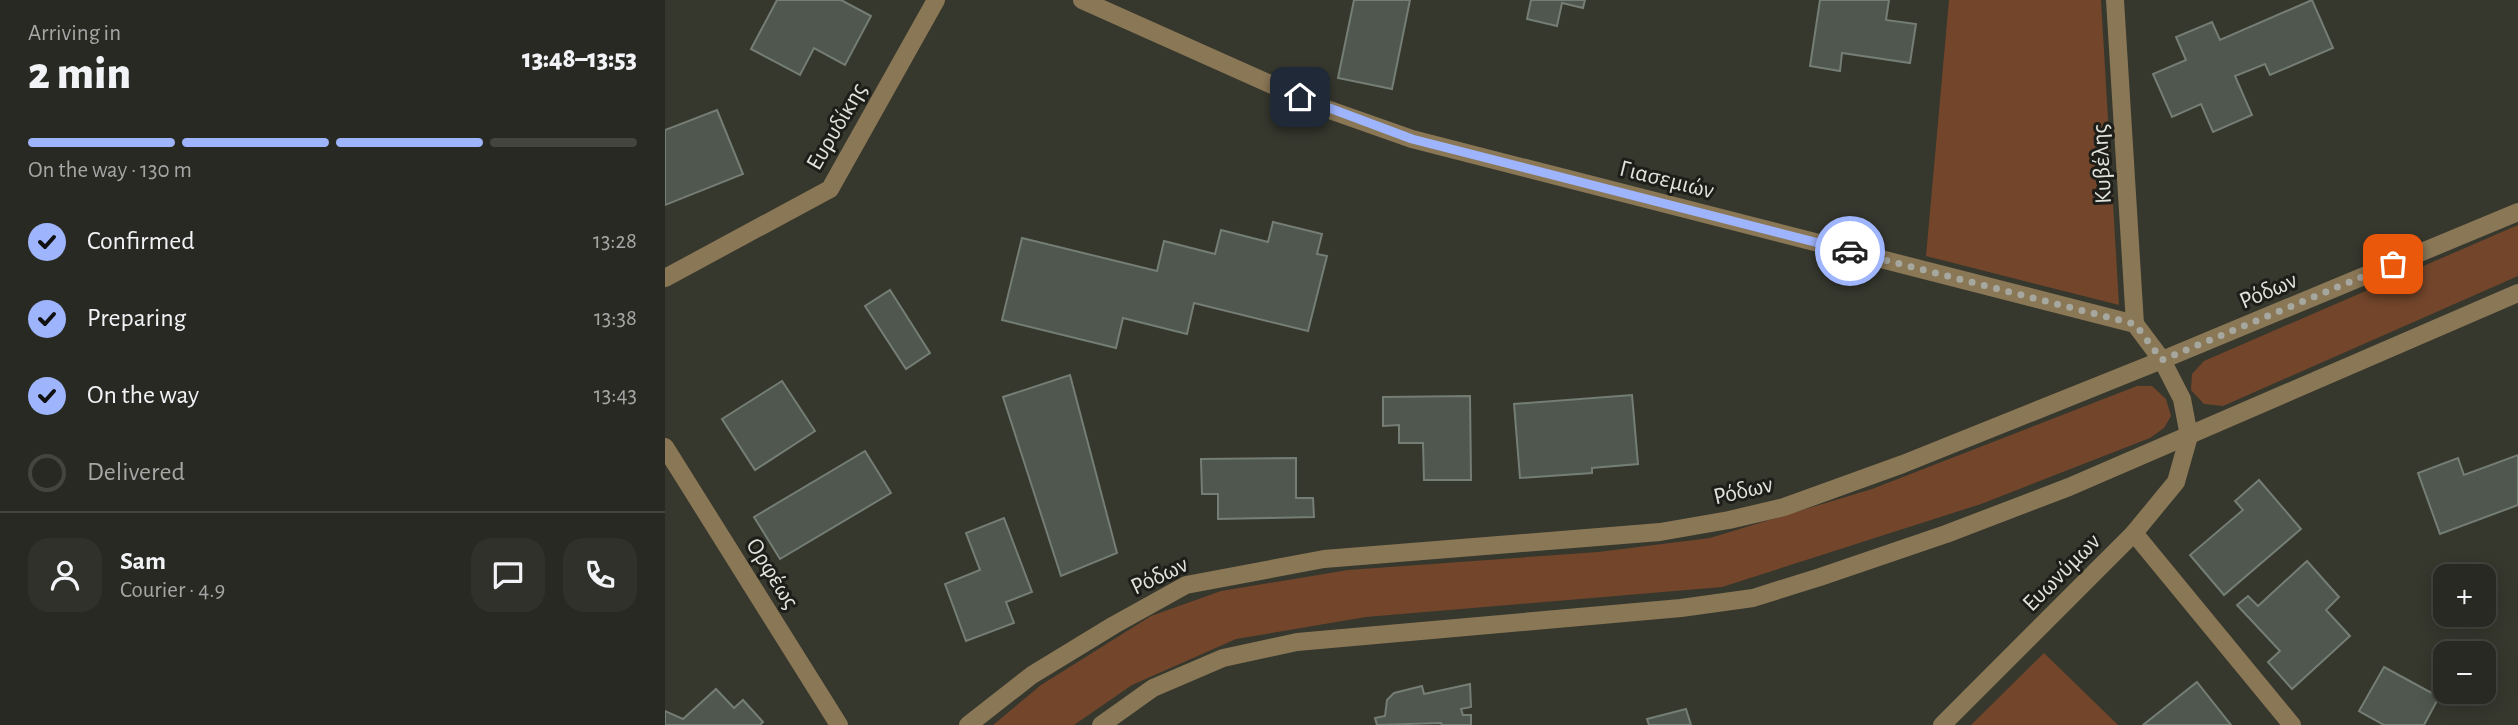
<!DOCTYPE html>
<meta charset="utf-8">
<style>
:root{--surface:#282922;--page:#30312a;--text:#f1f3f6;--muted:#a5a6a5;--line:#444540;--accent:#9eb4fd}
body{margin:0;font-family:"Alegreya Sans",sans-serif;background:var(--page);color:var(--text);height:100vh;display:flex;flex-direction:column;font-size:26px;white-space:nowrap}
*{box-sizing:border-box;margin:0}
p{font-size:23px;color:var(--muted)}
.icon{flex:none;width:38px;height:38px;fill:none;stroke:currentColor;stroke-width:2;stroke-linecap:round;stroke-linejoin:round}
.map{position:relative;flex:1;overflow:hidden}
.details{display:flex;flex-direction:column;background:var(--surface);width:665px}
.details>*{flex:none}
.buttons{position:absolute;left:1768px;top:564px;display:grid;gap:14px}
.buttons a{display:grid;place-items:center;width:63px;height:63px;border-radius:14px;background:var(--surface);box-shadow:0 4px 18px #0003,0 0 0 2px var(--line);font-size:35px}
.pin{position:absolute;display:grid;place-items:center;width:60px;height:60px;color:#fff;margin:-30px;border-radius:14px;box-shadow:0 4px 10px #0006}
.courier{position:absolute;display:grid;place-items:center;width:70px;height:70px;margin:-35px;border:5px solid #9eb4fd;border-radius:50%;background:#fff;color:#222;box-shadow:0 2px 9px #0007}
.head em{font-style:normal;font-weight:800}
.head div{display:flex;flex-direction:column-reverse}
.head{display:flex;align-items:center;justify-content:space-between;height:119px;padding:0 28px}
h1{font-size:46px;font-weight:800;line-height:52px}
.bar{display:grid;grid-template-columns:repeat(4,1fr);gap:10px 7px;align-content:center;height:84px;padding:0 28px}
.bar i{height:9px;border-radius:5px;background:var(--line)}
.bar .on{background:var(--accent)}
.bar p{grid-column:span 4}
.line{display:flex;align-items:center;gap:18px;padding:0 28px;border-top:2px solid var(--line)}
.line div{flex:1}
.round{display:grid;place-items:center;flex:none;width:74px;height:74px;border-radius:21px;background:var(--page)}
ol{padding:0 28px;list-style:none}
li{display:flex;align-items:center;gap:21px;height:77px}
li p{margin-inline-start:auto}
li .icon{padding:7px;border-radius:50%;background:var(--accent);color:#111;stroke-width:4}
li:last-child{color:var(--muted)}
li i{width:38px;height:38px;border:4px solid var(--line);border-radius:50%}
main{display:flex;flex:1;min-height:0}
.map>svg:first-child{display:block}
.green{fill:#73462b}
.building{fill:#4f574e;stroke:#747e74;stroke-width:2}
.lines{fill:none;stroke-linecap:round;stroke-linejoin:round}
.minor{stroke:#8a7756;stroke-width:18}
.done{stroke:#a6a79f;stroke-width:7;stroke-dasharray:0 12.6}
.route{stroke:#9eb4fd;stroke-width:9}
.labels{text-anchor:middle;stroke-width:6;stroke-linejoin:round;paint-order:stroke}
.street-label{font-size:24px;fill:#e2e3dd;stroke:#1d1e19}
</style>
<main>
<section class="details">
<div class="head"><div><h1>2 min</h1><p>Arriving in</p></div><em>13:48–13:53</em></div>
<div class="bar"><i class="on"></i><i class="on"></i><i class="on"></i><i></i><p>On the way · 130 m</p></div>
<ol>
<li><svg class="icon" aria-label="check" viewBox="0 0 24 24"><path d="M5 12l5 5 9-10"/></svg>Confirmed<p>13:28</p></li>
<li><svg class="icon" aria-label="check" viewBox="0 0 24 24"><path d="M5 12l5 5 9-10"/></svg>Preparing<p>13:38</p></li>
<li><svg class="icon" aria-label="check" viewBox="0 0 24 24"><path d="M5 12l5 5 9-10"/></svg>On the way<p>13:43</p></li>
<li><i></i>Delivered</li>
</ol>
<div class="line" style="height:126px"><a class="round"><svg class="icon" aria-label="person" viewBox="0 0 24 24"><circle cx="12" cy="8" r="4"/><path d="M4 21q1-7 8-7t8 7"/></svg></a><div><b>Sam</b><p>Courier · 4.9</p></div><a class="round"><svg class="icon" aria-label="chat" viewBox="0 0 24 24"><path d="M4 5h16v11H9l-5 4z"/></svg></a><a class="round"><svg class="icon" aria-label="phone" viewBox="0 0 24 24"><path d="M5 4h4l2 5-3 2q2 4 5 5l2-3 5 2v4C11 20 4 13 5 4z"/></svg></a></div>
</section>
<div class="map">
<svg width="1853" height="725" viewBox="0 0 1853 725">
<rect width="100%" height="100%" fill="#36372d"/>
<!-- green -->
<g class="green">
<polygon points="1284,0 1436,0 1454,305 1261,256"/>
<polygon points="1853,225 1853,276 1558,406 1539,404 1526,390 1527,374 1539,361"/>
<polygon points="1472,386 1487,386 1501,399 1506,416 1499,428 1485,438 1316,504 1057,587 701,617 571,639 467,685 409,725 328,725 376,685 486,616 556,591 683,570 933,552 1045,538 1207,489"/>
<polygon points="1379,653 1453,725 1306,725"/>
</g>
<!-- building -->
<g class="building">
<polygon points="112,0 176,0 206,16 180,65 149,48 135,75 86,49"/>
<polygon points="689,0 745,0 727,89 673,78"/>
<polygon points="866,0 920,0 918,8 897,3 892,26 862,19"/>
<polygon points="1155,0 1224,0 1221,20 1251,24 1245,63 1177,53 1175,71 1145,66"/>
<polygon points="1647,0 1668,48 1605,75 1600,64 1570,76 1587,115 1548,132 1536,104 1507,117 1488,74 1521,60 1511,37 1547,22 1555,40"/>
<polygon points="52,110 78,174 0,205 0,130"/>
<polygon points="608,222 657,234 652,254 662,256 643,331 529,303 522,334 458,318 451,348 337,320 357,238 492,271 499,241 550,254 556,230 603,242"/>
<polygon points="225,290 265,353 241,369 200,306"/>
<polygon points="405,375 452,553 396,576 338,397"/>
<polygon points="117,381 150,431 90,470 57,419"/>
<polygon points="967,395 973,464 927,468 927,473 855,478 849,404"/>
<polygon points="805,396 806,480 759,480 758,443 734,443 734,425 718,426 718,397"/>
<polygon points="200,451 226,493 115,559 89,517"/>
<polygon points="1853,455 1853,505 1775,534 1753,473 1793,458 1799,475"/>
<polygon points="631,458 631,498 648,498 649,517 553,519 553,494 537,494 536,459"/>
<polygon points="1594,480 1636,529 1559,595 1525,555 1578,510 1570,501"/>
<polygon points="339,518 367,592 341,602 349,623 301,641 280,584 315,570 301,533"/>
<polygon points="1642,561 1674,597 1661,610 1685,636 1627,689 1603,662 1615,651 1572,605 1583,596 1593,606"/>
<polygon points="1719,667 1774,697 1759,725 1719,725 1694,711"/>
<polygon points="1532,682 1566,725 1478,725"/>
<polygon points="805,684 806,707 796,709 798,715 806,715 806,725 777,725 776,723 712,725 710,718 720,716 722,700 729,693 757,686 759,694"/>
<polygon points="51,689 69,708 78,700 98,722 95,725 0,725 0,711 18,719"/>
<polygon points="1021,709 1026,725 984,725 982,719"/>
</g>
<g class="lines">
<!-- minor -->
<g class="minor">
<polyline points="417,0 659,108 747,139 1470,324 1497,360 1517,399 1524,436 1511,482 1469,533 1277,725"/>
<polyline points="1450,0 1470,324"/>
<polyline points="0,278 165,189 271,0"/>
<polyline points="0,447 174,725"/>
<polyline points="1469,533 1627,725"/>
<polyline points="303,725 367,675 449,625 521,585 659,559 995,532 1064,520 1119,507 1238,464 1497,360 1853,212"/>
<polyline points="436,725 488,688 558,658 632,642 1016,608 1088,598 1155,577 1281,534 1404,487 1853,293"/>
</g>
</g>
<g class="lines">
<!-- done -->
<polyline class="done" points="1185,251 1470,324 1497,360 1728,264"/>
<!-- route -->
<polyline class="route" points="635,97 747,139 1185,251"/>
</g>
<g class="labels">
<!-- street labels -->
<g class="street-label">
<text transform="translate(171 126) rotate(-60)" y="8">Ευρυδίκης</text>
<text transform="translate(1436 164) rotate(-93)" y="8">Κυβέλης</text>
<text transform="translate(1002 179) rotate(14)" y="8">Γιασεμιών</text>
<text transform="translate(1603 290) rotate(-23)" y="8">Ρόδων</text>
<text transform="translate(1078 490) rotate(-13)" y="8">Ρόδων</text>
<text transform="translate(1396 572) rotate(-45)" y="8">Ευωνύμων</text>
<text transform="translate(108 573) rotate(58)" y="8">Ορφέως</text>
<text transform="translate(494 575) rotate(-25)" y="8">Ρόδων</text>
</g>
</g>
</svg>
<div class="buttons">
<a>+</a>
<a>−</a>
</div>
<div class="pin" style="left:1728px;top:264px;background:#ea580c"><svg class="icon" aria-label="bag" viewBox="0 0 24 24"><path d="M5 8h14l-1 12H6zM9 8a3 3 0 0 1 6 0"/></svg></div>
<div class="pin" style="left:635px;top:97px;background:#1f2937"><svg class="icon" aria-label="home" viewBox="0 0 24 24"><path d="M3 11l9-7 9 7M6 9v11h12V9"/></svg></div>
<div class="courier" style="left:1185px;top:251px"><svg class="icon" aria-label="car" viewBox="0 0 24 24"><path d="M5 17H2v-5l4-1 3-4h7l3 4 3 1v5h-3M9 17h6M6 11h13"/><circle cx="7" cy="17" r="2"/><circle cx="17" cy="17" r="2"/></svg></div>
</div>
</main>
